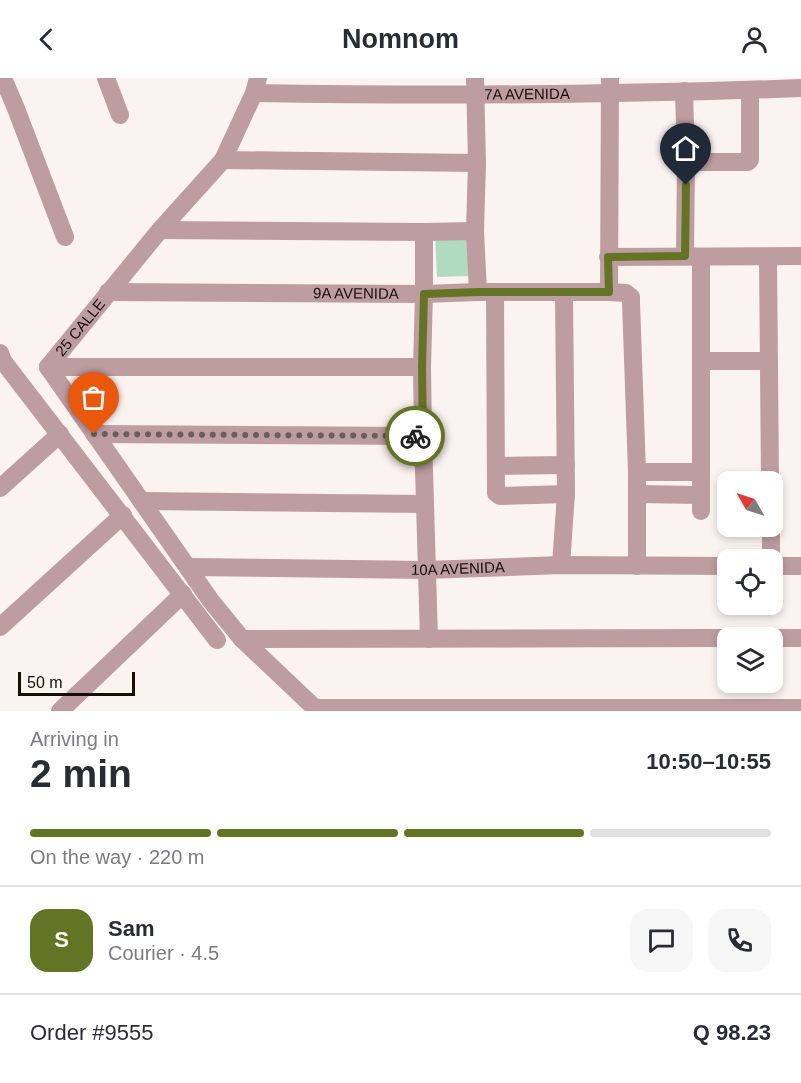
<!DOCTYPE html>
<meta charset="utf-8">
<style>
:root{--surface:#fff;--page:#f7f7f7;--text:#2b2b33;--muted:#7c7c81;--line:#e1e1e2;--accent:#637524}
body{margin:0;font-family:Arial,sans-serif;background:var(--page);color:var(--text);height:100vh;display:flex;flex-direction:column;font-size:22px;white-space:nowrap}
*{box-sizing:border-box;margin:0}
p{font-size:20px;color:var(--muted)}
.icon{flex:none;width:33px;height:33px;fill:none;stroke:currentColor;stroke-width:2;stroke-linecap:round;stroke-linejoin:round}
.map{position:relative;height:633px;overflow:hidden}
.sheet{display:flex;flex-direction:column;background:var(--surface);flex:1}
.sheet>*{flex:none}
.needle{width:39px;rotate:309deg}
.buttons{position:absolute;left:717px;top:393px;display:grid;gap:12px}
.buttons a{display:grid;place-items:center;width:66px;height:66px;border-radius:12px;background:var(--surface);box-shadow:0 3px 9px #0003;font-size:30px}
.scale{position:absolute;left:18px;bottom:15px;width:117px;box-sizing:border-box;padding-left:6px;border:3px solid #190d09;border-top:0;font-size:16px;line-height:21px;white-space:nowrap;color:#190d09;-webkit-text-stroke:4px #fbf3f0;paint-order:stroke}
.pin{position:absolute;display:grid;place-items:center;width:51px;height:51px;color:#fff;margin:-62px -26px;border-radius:50% 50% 50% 0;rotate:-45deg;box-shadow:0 0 6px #0007}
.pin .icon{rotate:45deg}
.courier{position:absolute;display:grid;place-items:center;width:60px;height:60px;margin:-30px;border:4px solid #637524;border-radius:50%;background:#fff;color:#222;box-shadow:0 2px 8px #0007}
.headline em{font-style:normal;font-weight:700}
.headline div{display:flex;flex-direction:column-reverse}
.headline{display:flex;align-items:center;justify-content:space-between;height:102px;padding:0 30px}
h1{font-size:39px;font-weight:700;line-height:45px}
.bar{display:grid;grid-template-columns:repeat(4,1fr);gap:9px 6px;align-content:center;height:72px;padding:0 30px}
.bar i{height:8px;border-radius:4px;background:var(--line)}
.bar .active{background:var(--accent)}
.bar p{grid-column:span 4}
.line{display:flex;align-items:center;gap:15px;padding:0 30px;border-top:2px solid var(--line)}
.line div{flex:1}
.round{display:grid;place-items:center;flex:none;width:63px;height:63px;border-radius:18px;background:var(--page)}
header{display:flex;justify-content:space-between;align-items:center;height:78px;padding:0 30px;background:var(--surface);font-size:27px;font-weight:700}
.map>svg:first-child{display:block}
.green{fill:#b1dbc1}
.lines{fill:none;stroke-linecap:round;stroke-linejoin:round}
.minor{stroke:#bd9da0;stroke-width:18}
.done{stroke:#685e5a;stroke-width:6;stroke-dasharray:0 10.8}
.route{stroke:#637524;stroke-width:8}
.labels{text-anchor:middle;stroke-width:4.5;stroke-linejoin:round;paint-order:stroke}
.street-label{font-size:15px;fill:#190d09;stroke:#fbf3f0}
</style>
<header><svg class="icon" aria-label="back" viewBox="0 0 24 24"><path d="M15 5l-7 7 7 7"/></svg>Nomnom<svg class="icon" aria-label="person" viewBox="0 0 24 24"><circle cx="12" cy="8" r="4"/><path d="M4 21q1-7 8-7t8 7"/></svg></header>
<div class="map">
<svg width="801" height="633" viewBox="0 0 801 633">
<rect width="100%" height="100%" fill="#fbf3f0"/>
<!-- green -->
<polygon class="green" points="469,154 470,198 437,199 435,155"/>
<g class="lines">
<!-- minor -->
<g class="minor">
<polyline points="3,0 15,28 65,159"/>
<polyline points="106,0 120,37"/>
<polyline points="475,0 477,85 475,153 478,214"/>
<polyline points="684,13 686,84 685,178"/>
<path id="s1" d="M 254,15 C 436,18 619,17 801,10"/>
<polyline points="223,82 477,85"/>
<polyline points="686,84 748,84 750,82 750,12"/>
<polyline points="160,152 424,154 475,153"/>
<polyline points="424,154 424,216 422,289 423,358 429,561"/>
<polyline points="608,179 801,178"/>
<polyline points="768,179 770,404"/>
<path id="s2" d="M 108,214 L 424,216 L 478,214 L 609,214 L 626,215 L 631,219 L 631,224 L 637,394 L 637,488"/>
<polyline points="495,214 496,415 500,418 566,416"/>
<polyline points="609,214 610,0"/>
<polyline points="0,275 3,283 217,562"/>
<polyline points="702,283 769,283"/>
<polyline points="48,289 211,523 242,561 318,633"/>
<polyline points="48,289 422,289"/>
<path id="s3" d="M 48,289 L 160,152 L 223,82 L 254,15 L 258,0"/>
<polyline points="94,356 423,358"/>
<polyline points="496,388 566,387"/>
<polyline points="637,394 701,394"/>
<polyline points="0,410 60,356"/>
<polyline points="637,416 701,417"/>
<polyline points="141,423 425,426"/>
<polyline points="701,433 701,179"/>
<polyline points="771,448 771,482"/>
<polyline points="561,487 566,416 564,215"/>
<polyline points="772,488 801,488"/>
<path id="s4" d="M 188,489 L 426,492 L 561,487 L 728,488"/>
<polyline points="0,549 123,437"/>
<polyline points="772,560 801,560"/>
<polyline points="242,561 728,560"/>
<polyline points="316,630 801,630"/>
<polyline points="60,633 183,516"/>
</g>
</g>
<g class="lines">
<!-- done -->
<polyline class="done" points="94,356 415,358"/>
<!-- route -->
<polyline class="route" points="415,358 423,358 422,289 424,216 478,214 609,214 608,179 685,178 686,107"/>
</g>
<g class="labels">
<!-- street labels -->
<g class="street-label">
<text dy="5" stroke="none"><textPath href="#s1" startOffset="273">7A AVENIDA</textPath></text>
<text dy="5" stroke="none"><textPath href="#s2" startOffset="248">9A AVENIDA</textPath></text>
<text dy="5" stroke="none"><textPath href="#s3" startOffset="51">25 CALLE</textPath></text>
<text dy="5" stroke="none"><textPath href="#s4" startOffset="270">10A AVENIDA</textPath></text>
</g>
</g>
</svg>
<div class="buttons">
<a><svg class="needle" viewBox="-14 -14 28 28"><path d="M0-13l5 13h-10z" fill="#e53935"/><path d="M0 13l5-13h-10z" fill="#7c7c81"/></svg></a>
<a><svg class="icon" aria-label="locate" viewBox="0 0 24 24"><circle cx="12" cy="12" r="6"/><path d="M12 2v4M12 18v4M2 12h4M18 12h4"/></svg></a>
<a><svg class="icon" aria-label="layers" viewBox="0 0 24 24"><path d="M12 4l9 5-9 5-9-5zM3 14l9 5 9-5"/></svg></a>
</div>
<div class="scale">50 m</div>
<div class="pin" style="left:94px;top:356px;background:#ea580c"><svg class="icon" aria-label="bag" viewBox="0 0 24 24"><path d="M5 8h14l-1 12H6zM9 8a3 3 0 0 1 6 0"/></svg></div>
<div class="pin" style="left:686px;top:107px;background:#1f2937"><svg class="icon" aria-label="home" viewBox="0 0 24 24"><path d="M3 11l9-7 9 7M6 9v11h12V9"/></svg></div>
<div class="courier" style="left:415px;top:358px"><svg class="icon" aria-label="bike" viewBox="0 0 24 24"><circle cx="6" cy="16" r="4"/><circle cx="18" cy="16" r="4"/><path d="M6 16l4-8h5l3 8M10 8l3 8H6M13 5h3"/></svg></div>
</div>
<section class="sheet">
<div class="headline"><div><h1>2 min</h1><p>Arriving in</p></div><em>10:50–10:55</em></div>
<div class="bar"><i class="active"></i><i class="active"></i><i class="active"></i><i></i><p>On the way · 220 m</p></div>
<div class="line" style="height:108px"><b class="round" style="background:var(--accent);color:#fff">S</b><div><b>Sam</b><p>Courier · 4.5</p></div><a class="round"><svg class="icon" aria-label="chat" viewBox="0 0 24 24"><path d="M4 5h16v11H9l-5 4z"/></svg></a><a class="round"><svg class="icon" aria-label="phone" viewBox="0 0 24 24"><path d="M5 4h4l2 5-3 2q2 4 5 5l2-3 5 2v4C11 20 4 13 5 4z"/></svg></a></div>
<div class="line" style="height:78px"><div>Order #9555</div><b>Q 98.23</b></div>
</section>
